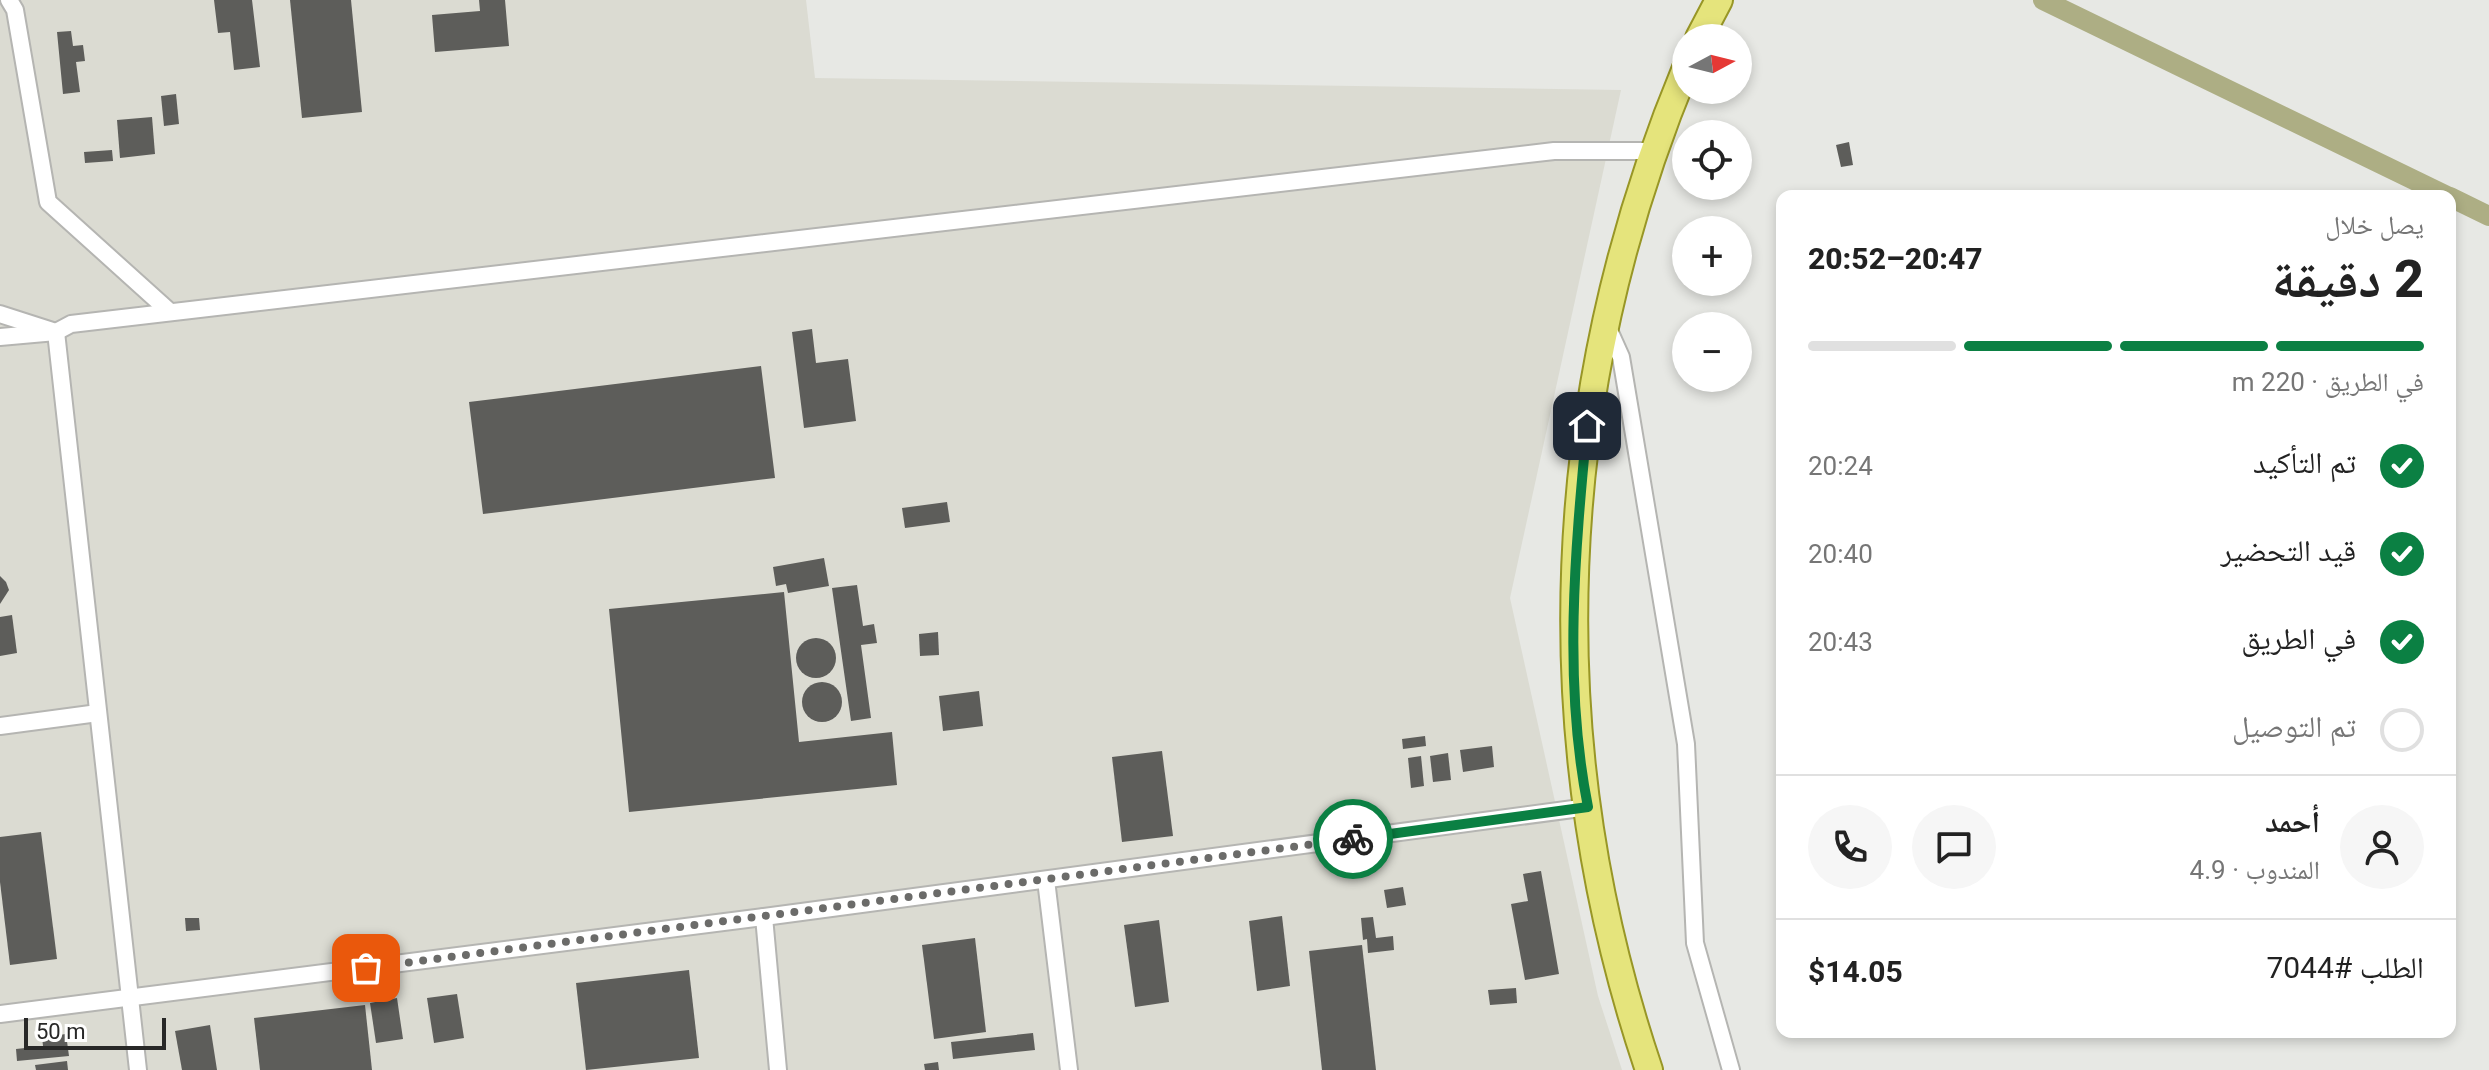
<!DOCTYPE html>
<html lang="ar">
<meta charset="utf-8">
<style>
:root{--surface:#fff;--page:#f6f6f6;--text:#222;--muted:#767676;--line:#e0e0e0;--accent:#0b8043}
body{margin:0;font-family:Roboto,"Noto Naskh Arabic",sans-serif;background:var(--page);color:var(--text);direction:rtl;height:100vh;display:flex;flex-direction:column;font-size:30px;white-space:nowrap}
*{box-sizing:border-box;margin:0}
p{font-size:26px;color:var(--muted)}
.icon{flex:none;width:44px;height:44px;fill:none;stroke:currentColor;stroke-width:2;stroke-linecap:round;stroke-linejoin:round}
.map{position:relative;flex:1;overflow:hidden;direction:ltr}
.sheet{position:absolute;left:1776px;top:190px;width:680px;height:848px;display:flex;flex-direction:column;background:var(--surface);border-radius:16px;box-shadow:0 4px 12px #0003;direction:rtl}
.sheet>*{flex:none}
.needle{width:52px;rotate:83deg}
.controls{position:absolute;left:1672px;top:24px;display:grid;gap:16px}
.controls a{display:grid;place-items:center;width:80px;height:80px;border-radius:50%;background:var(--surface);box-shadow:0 4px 12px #0003;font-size:40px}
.scale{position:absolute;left:24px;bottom:20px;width:142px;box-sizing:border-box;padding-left:8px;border:4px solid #282827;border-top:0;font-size:22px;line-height:28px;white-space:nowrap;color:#282827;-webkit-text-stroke:6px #fffffe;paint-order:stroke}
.pin{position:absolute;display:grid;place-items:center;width:68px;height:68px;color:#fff;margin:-34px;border-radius:16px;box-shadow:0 4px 12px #0006}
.courier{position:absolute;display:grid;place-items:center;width:80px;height:80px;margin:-40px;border:6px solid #0b8043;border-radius:50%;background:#fff;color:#222;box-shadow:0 2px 10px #0007}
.headline em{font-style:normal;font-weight:800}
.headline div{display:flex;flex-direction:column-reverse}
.headline{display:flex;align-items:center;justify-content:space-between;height:136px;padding:0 32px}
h1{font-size:52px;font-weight:800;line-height:60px}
.bar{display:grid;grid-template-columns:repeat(4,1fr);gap:12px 8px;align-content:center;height:96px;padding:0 32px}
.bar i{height:10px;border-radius:6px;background:var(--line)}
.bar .current{background:var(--accent)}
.bar p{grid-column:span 4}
.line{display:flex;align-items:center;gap:20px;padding:0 32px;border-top:2px solid var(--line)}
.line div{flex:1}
.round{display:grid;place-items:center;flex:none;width:84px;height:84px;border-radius:42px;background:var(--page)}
ol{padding:0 32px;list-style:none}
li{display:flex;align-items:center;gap:24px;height:88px}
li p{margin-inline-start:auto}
li .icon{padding:8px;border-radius:50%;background:var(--accent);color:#fff;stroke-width:4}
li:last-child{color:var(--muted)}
li i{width:44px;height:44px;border:4px solid var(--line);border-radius:50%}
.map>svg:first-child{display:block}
.built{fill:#dbdbd2}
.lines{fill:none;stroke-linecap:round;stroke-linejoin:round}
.canal{stroke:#adae84;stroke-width:20}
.building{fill:#5d5d5a}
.street-casing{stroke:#b5b5b2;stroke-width:20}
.primary-casing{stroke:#989626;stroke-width:30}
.street{stroke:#fff;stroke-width:16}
.primary{stroke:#e5e47c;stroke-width:26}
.done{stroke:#6b6b69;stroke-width:8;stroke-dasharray:0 14.4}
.route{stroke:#0b8043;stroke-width:10}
</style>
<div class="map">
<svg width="2489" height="1070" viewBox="0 0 2489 1070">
<rect width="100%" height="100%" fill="#e7e8e4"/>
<!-- built -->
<polygon class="built" points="0,0 806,0 815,78 1621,90 1510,598 1598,996 1622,1070 0,1070"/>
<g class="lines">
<!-- canal -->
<g class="canal">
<polyline points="2043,0 2447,196"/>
<polyline points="2450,197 2489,216"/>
</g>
</g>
<!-- building -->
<g class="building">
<polygon points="214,0 252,0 260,67 234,70 230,32 218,33"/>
<polygon points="290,0 351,0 362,112 302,118"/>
<polygon points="479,0 505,0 509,46 435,52 432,15 480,11"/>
<polygon points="71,31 73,46 83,45 85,61 76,62 80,92 63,94 57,32"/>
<polygon points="176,94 179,124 164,126 161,96"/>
<polygon points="152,117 155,154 120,158 117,120"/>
<polygon points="1849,142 1853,165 1841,167 1836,145"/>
<polygon points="112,150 113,161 85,163 84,152"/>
<polygon points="812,329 816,363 848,359 856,421 804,428 792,332"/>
<polygon points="761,366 775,478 483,514 469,402"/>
<polygon points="947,502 950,522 905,528 902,508"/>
<polygon points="824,558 829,586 788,593 786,584 776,586 773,567"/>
<polygon points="0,576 6,582 9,590 0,604"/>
<polygon points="857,585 863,626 874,624 877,643 861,645 871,718 851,721 832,588"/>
<polygon points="784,592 799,742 892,732 897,785 629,812 609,609"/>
<polygon points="12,615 17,653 0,656 0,617"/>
<polygon points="938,632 939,655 920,656 919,634"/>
<circle cx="816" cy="658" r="20"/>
<circle cx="822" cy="702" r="20"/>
<polygon points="979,691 983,726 943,731 939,696"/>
<polygon points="1425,736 1426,746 1403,749 1402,739"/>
<polygon points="1492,746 1494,767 1463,772 1460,750"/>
<polygon points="1162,751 1173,836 1122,842 1112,757"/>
<polygon points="1448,753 1451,780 1433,782 1430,756"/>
<polygon points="1421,756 1424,786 1411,788 1408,758"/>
<polygon points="41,832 57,959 10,965 0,882 0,837"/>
<polygon points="1541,871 1559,974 1525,980 1511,904 1528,901 1523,874"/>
<polygon points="1403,887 1406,905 1387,908 1384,890"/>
<polygon points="1282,916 1290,986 1257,991 1249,921"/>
<polygon points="1373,917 1376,938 1393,936 1394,950 1368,953 1367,939 1363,940 1361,918"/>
<polygon points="185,918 199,918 200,930 186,931"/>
<polygon points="1159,920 1169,1002 1135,1007 1124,925"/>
<polygon points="975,938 986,1032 934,1039 922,945"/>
<polygon points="1362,945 1376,1070 1322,1070 1309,951"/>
<polygon points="689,970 699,1058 586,1070 576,983"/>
<polygon points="1516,988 1517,1003 1490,1005 1488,990"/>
<polygon points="457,994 464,1038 434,1043 427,998"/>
<polygon points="397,998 403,1039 376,1043 370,1003"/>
<polygon points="365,1005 372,1070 260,1070 254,1018"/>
<polygon points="210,1025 217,1070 182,1070 175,1031"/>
<polygon points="1033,1033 1035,1050 953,1059 951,1042"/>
<polygon points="66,1034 69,1056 17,1061 16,1049 43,1046 42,1037"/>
<polygon points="67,1061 68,1070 36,1070 35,1065"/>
<polygon points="938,1062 939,1070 925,1070 924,1064"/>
</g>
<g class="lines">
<!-- street casing -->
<g class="street-casing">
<g id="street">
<polyline points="9,0 15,10 48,202 170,312"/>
<polyline points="0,314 56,332 138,1070"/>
<polyline points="1608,328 1621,357 1686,744 1695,943 1731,1070"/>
<polyline points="0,337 56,332 71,324 1554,151 1653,151"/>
<polyline points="0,726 98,713"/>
<polyline points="1046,880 1069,1070"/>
<polyline points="764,917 778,1070"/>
<polyline points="0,1014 764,917 1588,807"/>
</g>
</g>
<!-- primary casing -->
<g class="primary-casing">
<g id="primary">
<polyline points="1699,38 1719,0"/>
<path d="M 1649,1070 C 1537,739 1552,390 1686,68"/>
</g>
</g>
<!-- street -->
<use href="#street" class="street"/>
<!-- primary -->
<use href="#primary" class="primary"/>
</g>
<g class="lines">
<!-- done -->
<polyline class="done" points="366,968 1353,839"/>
<!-- route -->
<path class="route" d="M 1353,839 L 1588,807 C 1563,682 1575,552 1587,426"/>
</g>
</svg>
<div class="controls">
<a><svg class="needle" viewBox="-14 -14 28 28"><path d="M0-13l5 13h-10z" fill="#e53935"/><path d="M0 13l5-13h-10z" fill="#767676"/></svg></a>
<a><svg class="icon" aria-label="locate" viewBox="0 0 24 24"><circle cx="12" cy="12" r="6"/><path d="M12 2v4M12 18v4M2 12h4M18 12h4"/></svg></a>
<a>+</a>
<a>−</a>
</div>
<div class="scale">50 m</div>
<div class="pin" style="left:366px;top:968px;background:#ea580c"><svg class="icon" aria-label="bag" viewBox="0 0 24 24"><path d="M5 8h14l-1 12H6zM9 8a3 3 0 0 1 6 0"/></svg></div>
<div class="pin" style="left:1587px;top:426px;background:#1f2937"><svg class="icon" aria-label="home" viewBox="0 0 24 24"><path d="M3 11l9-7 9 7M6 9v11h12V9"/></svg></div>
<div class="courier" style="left:1353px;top:839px"><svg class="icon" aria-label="bike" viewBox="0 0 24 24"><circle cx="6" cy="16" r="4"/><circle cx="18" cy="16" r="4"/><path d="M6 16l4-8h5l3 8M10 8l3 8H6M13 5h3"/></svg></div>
<section class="sheet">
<div class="headline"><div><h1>2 دقيقة</h1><p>يصل خلال</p></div><em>20:47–20:52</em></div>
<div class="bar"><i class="current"></i><i class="current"></i><i class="current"></i><i></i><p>في الطريق · 220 m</p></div>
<ol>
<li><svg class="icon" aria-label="check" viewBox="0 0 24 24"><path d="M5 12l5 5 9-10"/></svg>تم التأكيد<p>20:24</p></li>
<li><svg class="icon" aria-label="check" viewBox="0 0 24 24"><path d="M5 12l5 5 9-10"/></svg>قيد التحضير<p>20:40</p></li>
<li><svg class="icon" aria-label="check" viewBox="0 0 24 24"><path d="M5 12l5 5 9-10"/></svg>في الطريق<p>20:43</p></li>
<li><i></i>تم التوصيل</li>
</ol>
<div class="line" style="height:144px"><a class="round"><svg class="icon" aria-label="person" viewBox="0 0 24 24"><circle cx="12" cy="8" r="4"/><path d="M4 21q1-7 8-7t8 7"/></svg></a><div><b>أحمد</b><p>المندوب · 4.9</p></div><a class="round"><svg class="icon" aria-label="chat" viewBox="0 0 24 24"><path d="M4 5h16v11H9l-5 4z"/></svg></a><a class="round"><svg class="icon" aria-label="phone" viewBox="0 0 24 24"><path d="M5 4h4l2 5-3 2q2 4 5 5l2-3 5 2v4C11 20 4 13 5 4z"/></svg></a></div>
<div class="line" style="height:104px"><div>الطلب #7044</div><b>$14.05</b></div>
</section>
</div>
